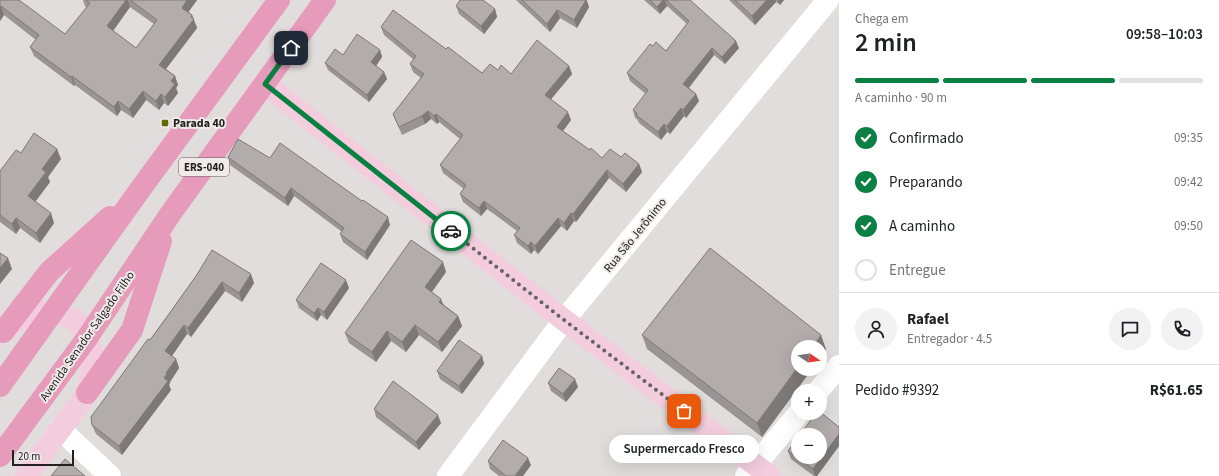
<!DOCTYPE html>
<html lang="pt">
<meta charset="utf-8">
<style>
:root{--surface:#fff;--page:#f2f2f2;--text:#202124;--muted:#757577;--line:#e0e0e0;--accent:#0b8043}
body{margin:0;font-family:"Source Sans 3",sans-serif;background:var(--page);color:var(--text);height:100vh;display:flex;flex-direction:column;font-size:15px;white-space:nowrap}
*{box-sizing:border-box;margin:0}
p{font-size:13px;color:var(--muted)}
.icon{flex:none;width:22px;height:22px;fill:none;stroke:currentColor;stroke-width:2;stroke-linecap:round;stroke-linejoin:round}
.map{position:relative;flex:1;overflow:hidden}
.side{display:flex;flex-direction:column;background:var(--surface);width:380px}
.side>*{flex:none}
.needle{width:26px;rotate:103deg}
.fabs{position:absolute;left:791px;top:340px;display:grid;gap:8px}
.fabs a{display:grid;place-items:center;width:36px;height:36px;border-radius:50%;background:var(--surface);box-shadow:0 4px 16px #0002;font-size:20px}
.scale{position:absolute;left:12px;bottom:10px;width:62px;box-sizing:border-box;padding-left:4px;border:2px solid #232121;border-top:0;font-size:11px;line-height:14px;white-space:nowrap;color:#232121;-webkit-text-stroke:3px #f0eaea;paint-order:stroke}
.pin{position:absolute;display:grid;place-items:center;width:34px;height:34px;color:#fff;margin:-17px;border-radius:8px;box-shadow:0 2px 6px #0006}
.courier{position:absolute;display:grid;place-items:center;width:40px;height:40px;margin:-20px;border:3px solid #0b8043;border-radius:50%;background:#fff;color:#222;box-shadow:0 1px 5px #0007}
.bubble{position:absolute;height:28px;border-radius:14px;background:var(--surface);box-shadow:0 4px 16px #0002;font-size:13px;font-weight:600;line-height:28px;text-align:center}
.overview em{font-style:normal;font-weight:600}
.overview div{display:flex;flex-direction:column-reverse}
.overview{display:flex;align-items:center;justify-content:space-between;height:68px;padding:0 16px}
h1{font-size:26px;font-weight:600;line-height:30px}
.bar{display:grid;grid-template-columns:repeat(4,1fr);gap:6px 4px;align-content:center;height:48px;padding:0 16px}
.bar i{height:5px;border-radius:3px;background:var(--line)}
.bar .current{background:var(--accent)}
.bar p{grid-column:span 4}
.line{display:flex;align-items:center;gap:10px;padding:0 16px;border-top:1px solid var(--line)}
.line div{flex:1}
.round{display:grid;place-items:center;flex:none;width:42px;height:42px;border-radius:21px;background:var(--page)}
ol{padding:0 16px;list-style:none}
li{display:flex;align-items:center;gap:12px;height:44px}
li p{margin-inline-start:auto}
li .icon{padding:4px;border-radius:50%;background:var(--accent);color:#fff;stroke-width:4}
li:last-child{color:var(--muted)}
li i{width:22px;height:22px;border:2px solid var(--line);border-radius:50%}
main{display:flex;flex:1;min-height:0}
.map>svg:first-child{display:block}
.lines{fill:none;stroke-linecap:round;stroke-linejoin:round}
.street{stroke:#fff;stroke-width:22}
.secondary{stroke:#f3cddd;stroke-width:22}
.primary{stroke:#e69bbb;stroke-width:22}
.wall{fill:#999594;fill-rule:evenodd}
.shaded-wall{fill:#7d7978}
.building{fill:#b2adac;stroke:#7d7978}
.done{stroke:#666363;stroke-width:4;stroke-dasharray:0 7.2}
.route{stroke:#0b8043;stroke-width:5}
.poi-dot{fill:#666805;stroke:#f0eaea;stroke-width:1.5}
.labels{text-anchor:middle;stroke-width:4;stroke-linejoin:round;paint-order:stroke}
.shield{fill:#f0eaea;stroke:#605d5d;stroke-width:1}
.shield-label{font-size:11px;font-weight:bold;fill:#232121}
.poi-label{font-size:12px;font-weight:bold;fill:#232121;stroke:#f0eaea;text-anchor:start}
.street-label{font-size:12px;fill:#232121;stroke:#f0eaea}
</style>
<main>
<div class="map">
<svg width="839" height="476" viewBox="0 0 839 476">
<rect width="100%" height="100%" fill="#e2dddd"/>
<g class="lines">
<!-- street -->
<g class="street">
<polyline points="818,391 839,366"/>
<polyline points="60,429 110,476"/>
<polyline points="448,476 564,320 828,0"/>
<polyline points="746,476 799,413"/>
</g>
<!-- secondary -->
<g class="secondary">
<polyline points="265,84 564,320 770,476"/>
<polyline points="6,329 24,316 40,311 64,315 75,320 82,328 87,338 93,354 92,371 87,393 26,476"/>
</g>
<!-- primary -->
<g class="primary">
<polyline points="3,332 49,272 110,217"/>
<polyline points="0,386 139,191 279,0"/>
<polyline points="87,393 132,330 161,241"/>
<polyline points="0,456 87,338 171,213 325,0"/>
</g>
</g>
<!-- wall -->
<g class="wall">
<path d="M 0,0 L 65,34 L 87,8 L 85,6 L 83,0 L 197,0 L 188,12 L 192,15 L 197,28 L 166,69 L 175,76 L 178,85 L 176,88 L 178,93 L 168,106 L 164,103 L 159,110 L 146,100 L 133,118 L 121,110 L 117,116 L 75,85 L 74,86 L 34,56 L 30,47 L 36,40 L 4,15 L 0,21 ZM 130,7 L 154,24 L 136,48 L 113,31 Z"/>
<polygon points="516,0 587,0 589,7 577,28 560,18 550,32"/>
<polygon points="644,0 690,0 739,48 725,64 714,55 689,88 696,94 699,101 686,118 684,116 670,134 667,132 661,140 639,123 637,119 635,118 633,110 646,94 630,81 627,73 653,46 666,51 687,24 667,6 660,14"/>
<polygon points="729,0 784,0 780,5 776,2 755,25"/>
<polygon points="456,6 495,9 497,17 484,34 459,14"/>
<polygon points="381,27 446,49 482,73 498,70 511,74 569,66 572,74 551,99 571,120 563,131 590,150 602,158 621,157 639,164 642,172 626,192 609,178 576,222 574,221 567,231 561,226 538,254 534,250 531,254 517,243 514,235 517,231 487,209 481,216 463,202 460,194 464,189 443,173 440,165 460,139 439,122 437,124 431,119 425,124 402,135 393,114 421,78 413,72 410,64 413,59 384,35"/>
<polygon points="380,50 382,57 376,66 384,72 387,79 369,102 328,70 325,63 343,55"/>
<polygon points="21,153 61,159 48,177 50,182 35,202 54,223 40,243 20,228 16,234 0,222 0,171"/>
<polygon points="228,157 270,158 362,201 390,225 367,260 343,242 340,234 342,232 294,196 288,206 230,165"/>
<polygon points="446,272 432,292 443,304 458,316 462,326 442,352 419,335 406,352 391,341 376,362 349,343 345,333"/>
<polygon points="196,276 254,283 242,302 225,291 191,337 187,334 172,356 176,359 179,368 170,382 170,383 169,385 171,390 122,455 96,434 92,425 150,340"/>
<polygon points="349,288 327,320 321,315 317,321 299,308 296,300"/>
<polygon points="642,335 826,349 798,369 812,369 762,437 647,349"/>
<polygon points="482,356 484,364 462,394 440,379 437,371"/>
<polygon points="548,383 578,387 566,402 551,391"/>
<polygon points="374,409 441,423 419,450 376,417"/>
<polygon points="839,427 839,446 817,476 814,476 791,459 788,451"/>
<polygon points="488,461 531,465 523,476 499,476 490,469"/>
</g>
<!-- shaded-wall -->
<g class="shaded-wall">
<polygon points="126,0 128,0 130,7 110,35 107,26"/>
<polygon points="187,0 197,0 185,17 182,8"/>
<polygon points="586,0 589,7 577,28 574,20"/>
<polygon points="663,0 665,0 667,6 660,14 657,7"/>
<polygon points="767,0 776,0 776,2 755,25 752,16"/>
<polygon points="778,0 784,0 780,5"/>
<polygon points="1,6 4,15 0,21 0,7"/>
<polygon points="495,9 497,17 484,34 481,26"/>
<polygon points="557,10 560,18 550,32 547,24"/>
<polygon points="192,15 197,28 162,74 159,65"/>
<polygon points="736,41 739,48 725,64 722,57"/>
<polygon points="712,48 714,55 686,91 683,84"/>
<polygon points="380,50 382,57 374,69 371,62"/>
<polygon points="569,66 572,74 548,103 545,95"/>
<polygon points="384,72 387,79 369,102 367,95"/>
<polygon points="72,76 75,85 74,86 71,77"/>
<polygon points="175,76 178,85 176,88 178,93 168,106 165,97 171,81"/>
<polygon points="143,91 146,100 133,118 129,109"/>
<polygon points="161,94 164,103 159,110 156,101"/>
<polygon points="696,94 699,101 686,118 683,110"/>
<polygon points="118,101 121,110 117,116 114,107"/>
<polygon points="681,108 684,116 670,134 667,126"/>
<polygon points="428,111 431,119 425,124 422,116"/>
<polygon points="568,112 571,120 560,135 557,127"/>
<polygon points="436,114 439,122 437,124 434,116"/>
<polygon points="664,124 667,132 661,140 658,132"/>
<polygon points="57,149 61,159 48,177 50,182 32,206 28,196 42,169"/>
<polygon points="639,164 642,172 626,192 623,184"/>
<polygon points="607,170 609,178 576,222 573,214"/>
<polygon points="291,188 294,196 288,206 285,198"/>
<polygon points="484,201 487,209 481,216 479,208"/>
<polygon points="51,213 54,223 40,243 36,233"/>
<polygon points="571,213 574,221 567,231 564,223"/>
<polygon points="388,217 390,225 367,260 365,252"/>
<polygon points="16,218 20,228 16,234 12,224"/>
<polygon points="558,218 561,226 538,254 535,246"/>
<polygon points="531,242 534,250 531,254 528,246"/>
<polygon points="8,258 12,269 0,284 0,268"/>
<polygon points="443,262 446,272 428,297 425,287"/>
<polygon points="251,274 254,283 242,302 239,293"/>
<polygon points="346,280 349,288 327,320 324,312"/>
<polygon points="222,282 225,291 191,337 188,328"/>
<polygon points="441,299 445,309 439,302"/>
<polygon points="318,308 321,315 317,321 314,313"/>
<polygon points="458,316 462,326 442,352 438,342"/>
<polygon points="184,325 187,334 169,360 165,351"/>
<polygon points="415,325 419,335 406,352 402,342"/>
<polygon points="387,331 391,341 376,362 372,352"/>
<polygon points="821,335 826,349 820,357 820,347 813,347"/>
<polygon points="482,356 484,364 462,394 459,386"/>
<polygon points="176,359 179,368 170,382 170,383 169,385 171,390 122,455 119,446 164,378 166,373"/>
<polygon points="798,367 798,369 812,369 762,437 757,423"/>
<polygon points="575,379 578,387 566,402 563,394"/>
<polygon points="438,415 441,423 419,450 416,442"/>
<polygon points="839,434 839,446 817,476 815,476 813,469"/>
<polygon points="528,458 531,465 523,476 515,476"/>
</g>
<!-- building -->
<g class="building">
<polygon points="0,0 19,0 65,34 90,3 86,0 126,0 107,26 136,48 157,20 130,0 187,0 182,8 192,15 191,17 194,19 159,65 175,76 171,81 175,84 165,97 161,94 156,101 143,91 129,109 118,101 114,107 72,76 71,77 30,47 39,35 1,6 0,7"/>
<polygon points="460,0 483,0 495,9 481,26 456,6"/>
<polygon points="522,0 586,0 574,20 557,10 547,24"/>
<polygon points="650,0 663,0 657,7"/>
<polygon points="666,0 690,0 736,41 722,57 712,48 683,84 696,94 683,110 681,108 667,126 664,124 658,132 636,115 637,113 633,110 648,90 627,73 650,44 653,46 656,42 666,51 689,21"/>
<polygon points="735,0 767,0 752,16"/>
<polygon points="393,10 446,49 448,47 482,73 490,64 498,70 501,65 511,74 537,40 569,66 545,95 568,112 557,127 590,150 591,148 602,158 610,149 621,157 625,153 639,164 623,184 607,170 573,214 571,213 564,223 558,218 535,246 531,242 528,246 514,235 520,228 484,201 479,208 460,194 466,185 440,165 463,135 436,114 434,116 428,111 422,116 399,127 393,114 424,74 410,64 416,56 381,27"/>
<polygon points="357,34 380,50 371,62 384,72 367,95 325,63 335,49 343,55"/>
<polygon points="34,133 57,149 42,169 46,172 28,196 51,213 36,233 16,218 12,224 0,215 0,171 16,150 21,153"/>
<polygon points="238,139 270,158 280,143 362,201 363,200 388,217 365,252 340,234 344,228 291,188 285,198 228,157"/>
<polygon points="411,240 443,262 425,287 441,299 439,302 458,316 438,342 415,325 402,342 387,331 372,352 345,333"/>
<polygon points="710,248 821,335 813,347 798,347 798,367 757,423 642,335"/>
<polygon points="212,250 251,274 239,293 222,282 188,328 184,325 165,351 176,359 166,373 167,374 164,378 168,381 119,446 92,425 91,417 148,339 150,340 169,314 196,276"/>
<polygon points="0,253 8,258 0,268"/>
<polygon points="321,263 346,280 324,312 318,308 314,313 296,300"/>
<polygon points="459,340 482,356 459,386 437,371"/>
<polygon points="559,368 575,379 563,394 548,383"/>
<polygon points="393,381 438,415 416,442 374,409"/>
<polygon points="820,412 839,427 839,434 813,469 788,451 798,437 798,457 820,457 820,435 800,435 816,413 820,413"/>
<polygon points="503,440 528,458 515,476 506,476 488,461"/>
<polygon points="65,459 85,476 51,476"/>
</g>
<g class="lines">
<!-- done -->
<polyline class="done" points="451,231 564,320 684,411"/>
<!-- route -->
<polyline class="route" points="291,48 265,84 451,231"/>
</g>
<!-- markers -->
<rect class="poi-dot" x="161" y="119" width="8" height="8" rx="2"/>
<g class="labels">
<!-- shield labels -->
<rect class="shield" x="179" y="158" width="50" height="18" rx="3"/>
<g class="shield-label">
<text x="204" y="171">ERS-040</text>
</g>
<!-- poi labels -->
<g class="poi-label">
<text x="173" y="127">Parada 40</text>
</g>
<!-- street labels -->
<g class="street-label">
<text transform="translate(635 235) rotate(-51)" y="4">Rua São Jerônimo</text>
<text transform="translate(87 336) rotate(-55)" y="4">Avenida Senador Salgado Filho</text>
</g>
</g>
</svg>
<div class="fabs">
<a><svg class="needle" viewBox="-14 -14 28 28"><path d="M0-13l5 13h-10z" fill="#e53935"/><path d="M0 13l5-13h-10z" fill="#757577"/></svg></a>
<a>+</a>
<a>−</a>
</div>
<div class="scale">20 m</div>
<div class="pin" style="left:684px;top:411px;background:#ea580c"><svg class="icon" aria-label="bag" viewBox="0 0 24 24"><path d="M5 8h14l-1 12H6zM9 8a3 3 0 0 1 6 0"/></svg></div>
<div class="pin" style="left:291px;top:48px;background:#1f2937"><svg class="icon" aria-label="home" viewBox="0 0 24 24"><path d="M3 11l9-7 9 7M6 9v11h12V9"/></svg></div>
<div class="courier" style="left:451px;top:231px"><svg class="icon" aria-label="car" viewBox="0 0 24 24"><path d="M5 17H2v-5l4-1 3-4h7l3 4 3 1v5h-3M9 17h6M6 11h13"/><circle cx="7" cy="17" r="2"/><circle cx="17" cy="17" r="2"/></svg></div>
<div class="bubble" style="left:609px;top:435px;width:150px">Supermercado Fresco</div>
</div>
<section class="side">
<div class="overview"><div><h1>2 min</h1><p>Chega em</p></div><em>09:58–10:03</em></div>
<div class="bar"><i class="current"></i><i class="current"></i><i class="current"></i><i></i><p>A caminho · 90 m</p></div>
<ol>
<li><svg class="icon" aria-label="check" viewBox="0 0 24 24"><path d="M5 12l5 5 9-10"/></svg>Confirmado<p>09:35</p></li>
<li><svg class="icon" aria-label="check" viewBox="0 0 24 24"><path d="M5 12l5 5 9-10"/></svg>Preparando<p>09:42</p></li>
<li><svg class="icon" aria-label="check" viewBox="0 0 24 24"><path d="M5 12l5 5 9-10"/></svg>A caminho<p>09:50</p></li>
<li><i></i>Entregue</li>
</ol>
<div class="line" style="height:72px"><a class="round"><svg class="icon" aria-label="person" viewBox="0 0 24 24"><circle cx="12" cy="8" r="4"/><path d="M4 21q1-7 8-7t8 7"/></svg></a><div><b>Rafael</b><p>Entregador · 4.5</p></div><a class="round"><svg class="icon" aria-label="chat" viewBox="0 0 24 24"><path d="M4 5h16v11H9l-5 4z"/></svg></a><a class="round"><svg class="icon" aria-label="phone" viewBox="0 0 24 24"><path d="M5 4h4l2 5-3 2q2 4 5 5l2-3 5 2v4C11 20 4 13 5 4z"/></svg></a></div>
<div class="line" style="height:52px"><div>Pedido #9392</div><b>R$61.65</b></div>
</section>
</main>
